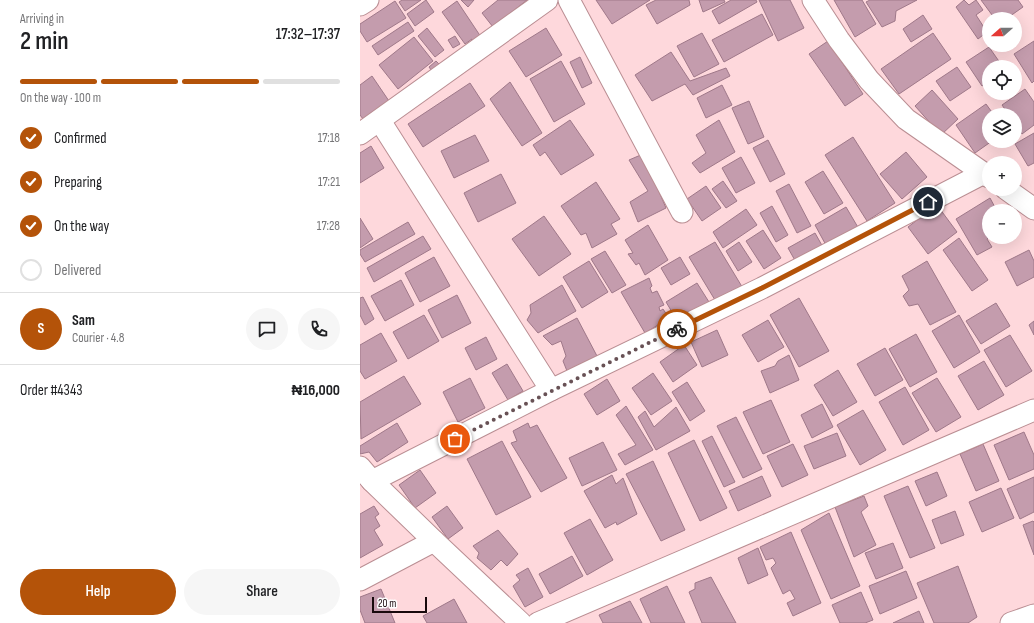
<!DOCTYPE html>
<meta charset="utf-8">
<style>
:root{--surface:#fff;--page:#f6f6f6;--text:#202124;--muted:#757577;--line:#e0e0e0;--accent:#b45309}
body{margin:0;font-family:"Sofia Sans Condensed",sans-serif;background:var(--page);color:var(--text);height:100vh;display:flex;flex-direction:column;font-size:15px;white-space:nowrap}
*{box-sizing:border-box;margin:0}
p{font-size:13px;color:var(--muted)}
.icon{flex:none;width:22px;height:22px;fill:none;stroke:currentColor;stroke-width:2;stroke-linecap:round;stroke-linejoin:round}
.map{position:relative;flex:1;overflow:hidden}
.sheet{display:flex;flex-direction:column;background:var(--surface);width:360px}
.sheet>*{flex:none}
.needle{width:26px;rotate:249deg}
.fabs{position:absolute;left:622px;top:12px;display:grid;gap:8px}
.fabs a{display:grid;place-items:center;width:40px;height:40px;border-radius:50%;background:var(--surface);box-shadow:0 4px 16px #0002;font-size:20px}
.scale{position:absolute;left:12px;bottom:10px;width:55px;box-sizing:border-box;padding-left:4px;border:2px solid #18090c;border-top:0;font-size:11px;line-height:14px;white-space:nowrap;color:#18090c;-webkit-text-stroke:3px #fff;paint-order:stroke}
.pin{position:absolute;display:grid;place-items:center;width:34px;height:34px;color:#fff;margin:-17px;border:2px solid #fff;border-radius:50%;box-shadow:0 1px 4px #0007}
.courier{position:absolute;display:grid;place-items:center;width:40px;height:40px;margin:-20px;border:3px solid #b45309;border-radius:50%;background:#fff;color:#222;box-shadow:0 1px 5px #0007}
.headline em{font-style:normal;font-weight:600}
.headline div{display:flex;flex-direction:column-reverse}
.headline{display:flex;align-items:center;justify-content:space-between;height:68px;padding:0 20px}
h1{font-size:26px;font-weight:600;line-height:30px}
.bar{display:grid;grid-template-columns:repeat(4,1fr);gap:6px 4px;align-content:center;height:48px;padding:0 20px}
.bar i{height:5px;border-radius:3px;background:var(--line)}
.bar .active{background:var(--accent)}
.bar p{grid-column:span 4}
.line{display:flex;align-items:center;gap:10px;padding:0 20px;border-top:1px solid var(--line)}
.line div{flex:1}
.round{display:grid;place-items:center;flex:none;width:42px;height:42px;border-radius:21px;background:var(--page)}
ol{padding:0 20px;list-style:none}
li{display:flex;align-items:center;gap:12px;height:44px}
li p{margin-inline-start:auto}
li .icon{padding:4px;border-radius:50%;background:var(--accent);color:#fff;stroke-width:4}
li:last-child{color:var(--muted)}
li i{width:22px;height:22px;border:2px solid var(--line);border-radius:50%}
.action{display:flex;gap:8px;margin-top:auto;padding:8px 20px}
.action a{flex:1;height:46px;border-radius:24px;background:var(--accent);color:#fff;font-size:16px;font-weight:600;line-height:46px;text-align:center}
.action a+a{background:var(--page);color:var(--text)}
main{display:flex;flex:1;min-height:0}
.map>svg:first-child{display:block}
.building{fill:#c49cad;stroke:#9f7889}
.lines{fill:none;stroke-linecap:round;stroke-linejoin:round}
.minor-casing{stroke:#ba8e93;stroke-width:23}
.minor{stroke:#fff;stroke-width:21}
.done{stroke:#685155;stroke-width:4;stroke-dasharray:0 7.2}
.route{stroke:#b45309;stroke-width:5}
</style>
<main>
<section class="sheet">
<div class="headline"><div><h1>2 min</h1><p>Arriving in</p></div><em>17:32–17:37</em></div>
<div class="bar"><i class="active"></i><i class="active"></i><i class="active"></i><i></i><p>On the way · 100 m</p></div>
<ol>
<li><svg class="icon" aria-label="check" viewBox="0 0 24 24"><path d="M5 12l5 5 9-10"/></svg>Confirmed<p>17:18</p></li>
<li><svg class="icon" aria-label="check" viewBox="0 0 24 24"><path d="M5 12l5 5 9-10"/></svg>Preparing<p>17:21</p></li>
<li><svg class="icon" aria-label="check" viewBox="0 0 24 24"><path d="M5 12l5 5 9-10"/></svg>On the way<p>17:28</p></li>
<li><i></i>Delivered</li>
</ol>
<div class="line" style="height:72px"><b class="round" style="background:var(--accent);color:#fff">S</b><div><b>Sam</b><p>Courier · 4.8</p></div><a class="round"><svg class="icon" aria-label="chat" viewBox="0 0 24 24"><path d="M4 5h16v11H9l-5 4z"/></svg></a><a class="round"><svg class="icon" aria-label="phone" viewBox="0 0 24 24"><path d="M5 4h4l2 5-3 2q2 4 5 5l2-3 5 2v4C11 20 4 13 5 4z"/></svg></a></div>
<div class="line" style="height:52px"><div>Order #4343</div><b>₦16,000</b></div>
<div class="action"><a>Help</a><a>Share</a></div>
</section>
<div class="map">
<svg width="674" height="623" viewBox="0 0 674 623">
<rect width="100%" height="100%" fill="#fed8dc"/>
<!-- building -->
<g class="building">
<polygon points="42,0 61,0 45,11 39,2"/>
<polygon points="66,0 74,12 55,26 47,14"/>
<polygon points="101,0 114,0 108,7"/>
<polygon points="138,0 167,0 133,27 122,13"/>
<polygon points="236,0 290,0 252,24"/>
<polygon points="296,0 329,0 330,5 297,24 286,5"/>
<polygon points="339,0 364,0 365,2 343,12"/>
<polygon points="371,0 396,0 397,2 359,24 352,11"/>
<polygon points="399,0 430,0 444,28 418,41"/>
<polygon points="474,0 502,0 516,24 495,37"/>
<polygon points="510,0 557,0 536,11 535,21 522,27 506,2"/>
<polygon points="604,0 609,5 616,0 623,10 616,15 627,32 618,39 596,7"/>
<polygon points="621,0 658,0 663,7 646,19 635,19"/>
<polygon points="35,1 46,18 7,42 0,31 0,24"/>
<polygon points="97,1 121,37 113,42 112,39 105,44 82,12"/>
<polygon points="402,14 413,35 364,62 352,40"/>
<polygon points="563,15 572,29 551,42 543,29"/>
<polygon points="48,22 54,31 18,55 12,46"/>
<polygon points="67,28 84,50 75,57 58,36"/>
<polygon points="186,28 202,55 166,77 149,51"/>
<polygon points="342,33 359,64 334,77 317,46"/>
<polygon points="573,33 591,59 539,94 521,69"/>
<polygon points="95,36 100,44 93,48 88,40"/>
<polygon points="54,37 73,61 38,89 19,65"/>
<polygon points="468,41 503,94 485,106 449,54"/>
<polygon points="674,41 674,81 672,83 654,54"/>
<polygon points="629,47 643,67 629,67 629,81 622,86 606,62"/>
<polygon points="311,52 330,81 366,68 370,76 333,95 325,84 292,101 275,75"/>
<polygon points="220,57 232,83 222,88 210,62"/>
<polygon points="76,61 82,67 74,74 69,67"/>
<polygon points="201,61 225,104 194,122 170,79"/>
<polygon points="597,67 611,87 590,101 576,81"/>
<polygon points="12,76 29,101 3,119 0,115 0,85"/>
<polygon points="150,82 182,133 162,146 130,99"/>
<polygon points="110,83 125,106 63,147 48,124"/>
<polygon points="362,85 372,105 346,118 337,98"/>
<polygon points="665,89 674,102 674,125 662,134 655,123 655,115 649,115 642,105"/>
<polygon points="572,90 598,119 581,135 555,106"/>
<polygon points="389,101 404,137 388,144 372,108"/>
<polygon points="626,104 634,115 629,115 629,141 632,141 615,153 596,125"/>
<polygon points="210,120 234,155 201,175 185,152 180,156 173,145"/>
<polygon points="359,120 375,152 340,173 332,163 346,153 336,135"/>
<polygon points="674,133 674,163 668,166 655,144"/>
<polygon points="115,135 129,161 94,178 81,151"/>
<polygon points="493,137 535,203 507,221 465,155"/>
<polygon points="408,140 425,174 410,182 393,148"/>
<polygon points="11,146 24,168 0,183 0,153"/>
<polygon points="546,152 567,177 542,199 520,174"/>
<polygon points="283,154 306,208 278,222 270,202 288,191 269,160"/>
<polygon points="381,157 395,183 376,193 362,168"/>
<polygon points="463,171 483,203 464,214 445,182"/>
<polygon points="141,174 156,203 118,222 104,193"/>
<polygon points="363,181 377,201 366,208 352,189"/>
<polygon points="236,182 260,219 251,224 257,234 232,248 226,233 221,235 201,206"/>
<polygon points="429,184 451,226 437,233 416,191"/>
<polygon points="346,186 361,208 342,221 327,199"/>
<polygon points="630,198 637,211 629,211 629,237 627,239 632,247 617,255 596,219"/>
<polygon points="577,205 597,232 568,254 548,227"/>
<polygon points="412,206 428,235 416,242 400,213"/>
<polygon points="486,207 499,229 467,247 455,225"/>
<polygon points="386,209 397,225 363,248 353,232"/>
<polygon points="184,216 211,254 179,276 152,239"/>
<polygon points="0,218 13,239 0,248"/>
<polygon points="48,222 55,234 5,262 0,254 0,250"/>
<polygon points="288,225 308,260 285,275 279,263 276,265 268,254 273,253 265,240"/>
<polygon points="403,230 421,258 404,269 386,241"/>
<polygon points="455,233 464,249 437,264 428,248"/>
<polygon points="63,236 71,249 14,282 7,268"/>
<polygon points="599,238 628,280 612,291 583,250"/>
<polygon points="355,242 384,290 358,305 329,257"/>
<polygon points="379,242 392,262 378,271 366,251"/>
<polygon points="669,250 674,261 674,277 657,286 645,262"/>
<polygon points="245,251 266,285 252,293 231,259"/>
<polygon points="74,257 90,286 60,302 45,273"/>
<polygon points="320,257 330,274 311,285 301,268"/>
<polygon points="229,261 248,292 222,308 203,277"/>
<polygon points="567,261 596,312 570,325 558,304 549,306 543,296 549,290 542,276"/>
<polygon points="289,278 292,286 290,288 292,293 297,291 304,305 299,307 300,311 303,309 309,318 285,333 261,292"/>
<polygon points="41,280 54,305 25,321 11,296"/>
<polygon points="337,283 349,302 318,322 306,302"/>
<polygon points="202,285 216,311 178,333 167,320 171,313 170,305"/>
<polygon points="97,295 111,323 82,338 68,310"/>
<polygon points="3,297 14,319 5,325 0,315 0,298"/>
<polygon points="439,298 469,351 439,367 410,315"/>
<polygon points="636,303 650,326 621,344 606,321"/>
<polygon points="64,315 79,341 48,359 33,332"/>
<polygon points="599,315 620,352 594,368 572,331"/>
<polygon points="217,318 237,356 207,371 203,361 206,356 201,341 192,345 183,336"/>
<polygon points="408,320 424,347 398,362 382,335"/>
<polygon points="674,321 674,335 669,325"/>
<polygon points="357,330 368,355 342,367 331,342"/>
<polygon points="21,333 37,361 5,379 0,371 0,345"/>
<polygon points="556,334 577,372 550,387 529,349"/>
<polygon points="650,335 672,371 646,387 624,350"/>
<polygon points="126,337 137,359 116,370 105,348"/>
<polygon points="324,345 337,365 313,382 300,362"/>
<polygon points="525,348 543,380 515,396 497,364"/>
<polygon points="429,355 439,380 410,393 401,371 415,366 418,361"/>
<polygon points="624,361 644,395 618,410 598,376"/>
<polygon points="147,364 163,391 148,400 132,373"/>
<polygon points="478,370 497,402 473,416 454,385"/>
<polygon points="293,373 312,401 291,415 272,388"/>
<polygon points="44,376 61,404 1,439 0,402"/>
<polygon points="110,378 125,408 98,422 83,392"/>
<polygon points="577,378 601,417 576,432 552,393"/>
<polygon points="247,379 260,401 237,415 224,394"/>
<polygon points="327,382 345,411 330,421 312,392"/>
<polygon points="545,387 569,430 543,445 519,402"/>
<polygon points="411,400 430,442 403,454 383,412"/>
<polygon points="462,404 473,427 452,438 441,415"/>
<polygon points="266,406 293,450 265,465 258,454 276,445 256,415"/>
<polygon points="316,407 330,431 296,450 278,417 285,411 294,427"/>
<polygon points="503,410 526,450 500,465 477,425"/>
<polygon points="376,417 402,469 383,478 357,426"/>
<polygon points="37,423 48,442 17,462 9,452 0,454 0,446"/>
<polygon points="168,423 170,428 177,425 207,478 181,492 151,443 157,441 153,431"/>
<polygon points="664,432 674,455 674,469 649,480 634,445"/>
<polygon points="477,433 486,456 454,469 444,446"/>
<polygon points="352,436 375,482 364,487 342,441"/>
<polygon points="334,440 367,508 340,521 308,453"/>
<polygon points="142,441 171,497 136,515 107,459"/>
<polygon points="243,442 257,470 222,486 209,458"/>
<polygon points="433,444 448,475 422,487 407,456"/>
<polygon points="623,444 639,481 616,491 600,454"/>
<polygon points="293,461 325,530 301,541 266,474"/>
<polygon points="60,470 76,493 55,508 39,485"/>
<polygon points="577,472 587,496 566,506 555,481"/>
<polygon points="252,475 256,484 263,478 277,514 257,525 256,522 245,528 224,491"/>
<polygon points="402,476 411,496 378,511 369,491"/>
<polygon points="674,477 674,512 660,519 647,489"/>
<polygon points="548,486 575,548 550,558 524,496"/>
<polygon points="641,488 654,518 622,532 609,502"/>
<polygon points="504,496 508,506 501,512 516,545 494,557 475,507"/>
<polygon points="14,506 19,514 15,517 20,526 14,530 23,545 0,558 0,514"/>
<polygon points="87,506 103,528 88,539 72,517"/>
<polygon points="595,511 604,535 581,544 572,520"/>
<polygon points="469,513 500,586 471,599 441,530"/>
<polygon points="230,519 253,560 227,575 204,533"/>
<polygon points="673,521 674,522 674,555 663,525"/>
<polygon points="138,530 158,554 147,566 141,560 131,570 117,558 119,553 113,546"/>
<polygon points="431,532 461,603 433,616 427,603 435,599 430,590 423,594 411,568 416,563 413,558 406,560 400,547"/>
<polygon points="533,543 543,568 516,579 505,553"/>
<polygon points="398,548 408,575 388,584 378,558"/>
<polygon points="212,556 223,576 190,594 179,574"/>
<polygon points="598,566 617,617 608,623 574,623 557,583"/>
<polygon points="168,568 183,597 165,607 153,586 160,580 156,575"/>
<polygon points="546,571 557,598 520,614 509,586"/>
<polygon points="351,577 376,623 342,623 329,592 335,589 335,583"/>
<polygon points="307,586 325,623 291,623 280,599"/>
<polygon points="21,589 35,623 5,623 0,610 0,597"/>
<polygon points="501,592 513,620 505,623 480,623 472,605"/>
<polygon points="94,599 107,623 67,623 63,616"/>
<polygon points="270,601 282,623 243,623 239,615"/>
<polygon points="559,611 564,623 533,623"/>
</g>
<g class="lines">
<!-- minor casing -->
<g class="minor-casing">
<g id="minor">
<polyline points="209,0 322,212"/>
<polyline points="453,0 479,40 509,80 546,119 629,177"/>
<polyline points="0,5 8,0"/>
<polyline points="20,121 191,390"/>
<polyline points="0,134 187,0"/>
<polyline points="646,189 674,209"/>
<polyline points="0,467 12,481 74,541 161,623"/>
<polyline points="12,481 191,390 402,288 624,173"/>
<polyline points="0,580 74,541"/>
<polyline points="178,623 674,410"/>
<polyline points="651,623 674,615"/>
</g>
</g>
<!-- minor -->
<use href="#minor" class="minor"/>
</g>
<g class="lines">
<!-- done -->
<polyline class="done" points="95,439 317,329"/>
<!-- route -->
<polyline class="route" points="317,329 402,288 568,202"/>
</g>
</svg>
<div class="fabs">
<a><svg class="needle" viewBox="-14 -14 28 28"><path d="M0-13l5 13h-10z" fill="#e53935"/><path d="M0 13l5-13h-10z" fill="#757577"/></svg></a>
<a><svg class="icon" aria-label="locate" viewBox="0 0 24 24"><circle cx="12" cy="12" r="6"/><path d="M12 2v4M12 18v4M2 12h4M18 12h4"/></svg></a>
<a><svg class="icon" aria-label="layers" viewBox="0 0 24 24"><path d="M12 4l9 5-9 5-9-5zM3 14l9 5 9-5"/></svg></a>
<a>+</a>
<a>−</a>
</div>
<div class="scale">20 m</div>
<div class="pin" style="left:95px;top:439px;background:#ea580c"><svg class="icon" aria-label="bag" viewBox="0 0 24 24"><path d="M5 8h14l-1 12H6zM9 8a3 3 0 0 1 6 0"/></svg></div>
<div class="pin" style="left:568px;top:202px;background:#1f2937"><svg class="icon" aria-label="home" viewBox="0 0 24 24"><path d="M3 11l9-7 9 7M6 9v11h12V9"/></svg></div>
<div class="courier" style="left:317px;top:329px"><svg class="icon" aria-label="bike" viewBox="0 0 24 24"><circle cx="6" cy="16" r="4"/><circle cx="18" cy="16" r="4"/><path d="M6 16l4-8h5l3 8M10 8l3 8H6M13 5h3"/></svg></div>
</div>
</main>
